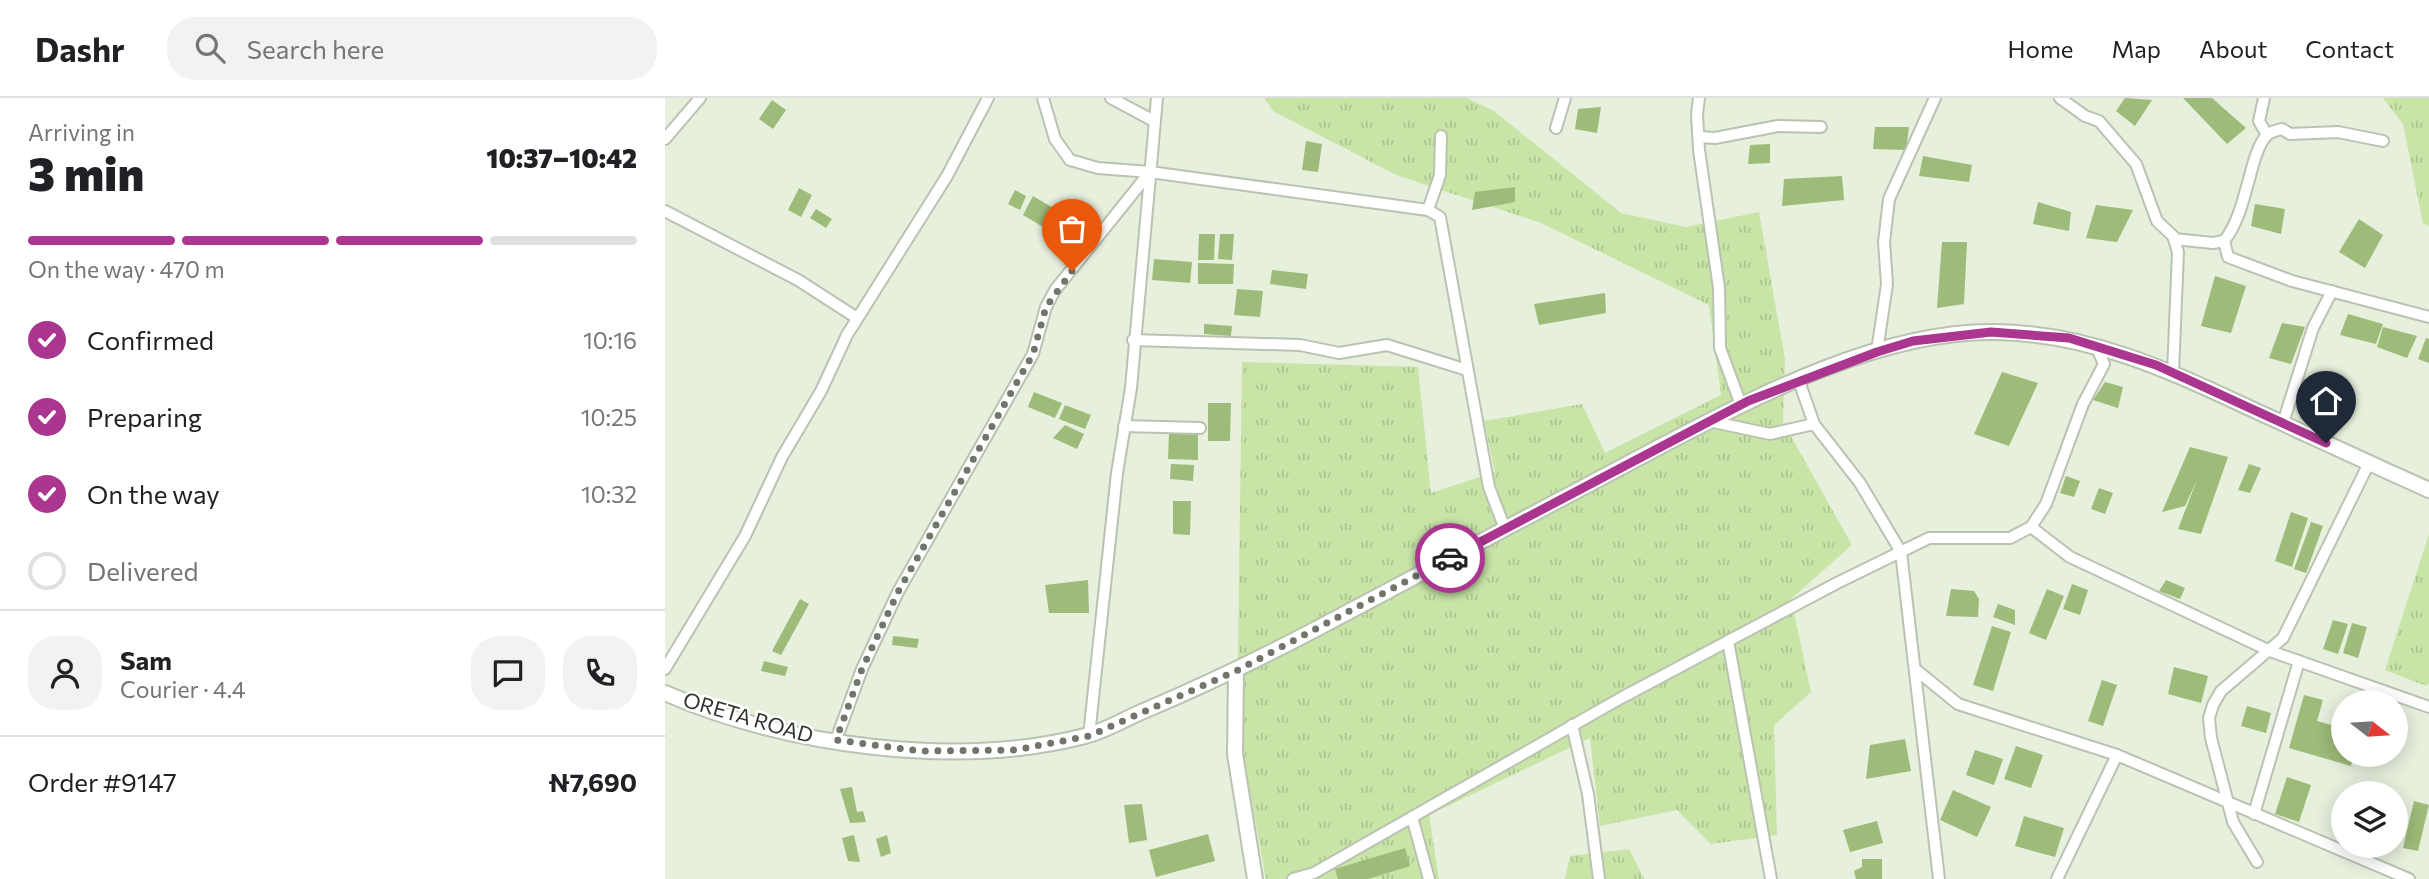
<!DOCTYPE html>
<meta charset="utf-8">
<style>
:root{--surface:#fff;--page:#f2f2f2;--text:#202124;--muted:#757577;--line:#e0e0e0;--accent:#aa368f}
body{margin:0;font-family:Commissioner,sans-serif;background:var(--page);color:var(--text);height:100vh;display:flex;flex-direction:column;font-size:26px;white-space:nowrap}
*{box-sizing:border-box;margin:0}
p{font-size:23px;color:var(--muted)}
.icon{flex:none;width:38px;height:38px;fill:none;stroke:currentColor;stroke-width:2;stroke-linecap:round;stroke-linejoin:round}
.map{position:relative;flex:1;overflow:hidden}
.drawer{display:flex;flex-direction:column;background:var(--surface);width:665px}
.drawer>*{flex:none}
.needle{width:46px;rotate:107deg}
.fabs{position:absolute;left:1666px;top:592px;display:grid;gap:14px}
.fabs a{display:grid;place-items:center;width:77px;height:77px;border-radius:50%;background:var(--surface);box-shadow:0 4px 18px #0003;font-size:35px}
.pin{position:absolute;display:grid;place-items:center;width:60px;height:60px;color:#fff;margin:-72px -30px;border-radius:50% 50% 50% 0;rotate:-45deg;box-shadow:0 0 7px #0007}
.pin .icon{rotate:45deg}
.courier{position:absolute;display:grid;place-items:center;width:70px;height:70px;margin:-35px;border:5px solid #aa368f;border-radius:50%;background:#fff;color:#222;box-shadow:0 2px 9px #0007}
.overview em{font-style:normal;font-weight:800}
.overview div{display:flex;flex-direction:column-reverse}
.overview{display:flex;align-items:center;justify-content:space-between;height:119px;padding:0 28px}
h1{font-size:46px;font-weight:800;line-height:52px}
.bar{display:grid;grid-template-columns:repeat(4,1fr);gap:10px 7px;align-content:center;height:84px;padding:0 28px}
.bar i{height:9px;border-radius:5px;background:var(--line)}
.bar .active{background:var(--accent)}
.bar p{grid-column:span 4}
.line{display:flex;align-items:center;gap:18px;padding:0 28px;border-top:2px solid var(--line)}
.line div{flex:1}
.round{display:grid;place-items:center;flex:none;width:74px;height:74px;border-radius:28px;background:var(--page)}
ol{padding:0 28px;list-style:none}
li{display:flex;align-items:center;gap:21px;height:77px}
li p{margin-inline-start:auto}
li .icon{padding:7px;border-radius:50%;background:var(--accent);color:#fff;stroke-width:4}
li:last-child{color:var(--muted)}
li i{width:38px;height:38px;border:4px solid var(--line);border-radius:50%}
header{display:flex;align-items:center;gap:42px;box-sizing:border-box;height:98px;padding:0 35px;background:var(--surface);border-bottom:2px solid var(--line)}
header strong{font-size:33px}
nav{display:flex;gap:38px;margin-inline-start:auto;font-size:24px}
.search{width:490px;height:63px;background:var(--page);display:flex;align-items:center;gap:18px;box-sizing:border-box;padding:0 24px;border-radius:28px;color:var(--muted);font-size:26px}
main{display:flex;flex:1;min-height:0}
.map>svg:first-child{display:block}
.grass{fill:url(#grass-tufts)}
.building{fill:#9dbb79}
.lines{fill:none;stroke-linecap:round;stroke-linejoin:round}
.minor-casing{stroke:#bac3b1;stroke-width:14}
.tertiary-casing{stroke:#bac3b1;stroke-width:18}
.minor{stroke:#fff;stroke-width:10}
.tertiary{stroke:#fff;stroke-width:14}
.done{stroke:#71766b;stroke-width:7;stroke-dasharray:0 12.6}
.route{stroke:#aa368f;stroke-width:9}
.labels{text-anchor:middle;stroke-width:5;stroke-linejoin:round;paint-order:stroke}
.street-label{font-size:21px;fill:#31342d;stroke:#fff}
</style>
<header>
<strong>Dashr</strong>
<div class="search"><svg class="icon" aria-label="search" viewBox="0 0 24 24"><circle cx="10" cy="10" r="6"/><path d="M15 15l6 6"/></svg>Search here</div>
<nav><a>Home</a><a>Map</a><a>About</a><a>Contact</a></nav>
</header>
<main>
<section class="drawer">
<div class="overview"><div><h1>3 min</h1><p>Arriving in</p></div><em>10:37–10:42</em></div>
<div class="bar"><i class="active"></i><i class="active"></i><i class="active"></i><i></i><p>On the way · 470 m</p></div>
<ol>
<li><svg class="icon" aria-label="check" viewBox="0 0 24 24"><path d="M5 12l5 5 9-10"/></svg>Confirmed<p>10:16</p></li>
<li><svg class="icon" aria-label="check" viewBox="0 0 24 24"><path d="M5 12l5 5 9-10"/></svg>Preparing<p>10:25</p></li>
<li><svg class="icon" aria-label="check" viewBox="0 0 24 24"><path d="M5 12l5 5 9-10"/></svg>On the way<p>10:32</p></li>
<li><i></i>Delivered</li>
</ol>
<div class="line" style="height:126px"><a class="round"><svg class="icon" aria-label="person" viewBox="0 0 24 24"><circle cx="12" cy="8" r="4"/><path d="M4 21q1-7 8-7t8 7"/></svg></a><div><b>Sam</b><p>Courier · 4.4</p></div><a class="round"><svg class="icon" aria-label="chat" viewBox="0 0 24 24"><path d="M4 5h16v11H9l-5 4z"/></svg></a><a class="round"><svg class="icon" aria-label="phone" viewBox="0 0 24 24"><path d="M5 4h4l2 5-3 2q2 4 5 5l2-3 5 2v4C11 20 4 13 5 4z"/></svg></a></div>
<div class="line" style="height:91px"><div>Order #9147</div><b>₦7,690</b></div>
</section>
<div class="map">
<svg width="1764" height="781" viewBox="0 0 1764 781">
<defs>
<pattern id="grass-tufts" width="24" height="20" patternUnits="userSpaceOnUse" patternTransform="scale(1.75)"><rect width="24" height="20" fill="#c8e5a7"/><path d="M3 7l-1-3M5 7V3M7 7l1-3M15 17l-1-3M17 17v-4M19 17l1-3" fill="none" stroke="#acc590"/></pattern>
</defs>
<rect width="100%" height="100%" fill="#e7f0dd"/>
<!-- grass -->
<g class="grass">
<polygon points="599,0 802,0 829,13 956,115 1021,129 1094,114 1120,261 1118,324 1187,447 1126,501 1146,594 1109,627 1112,737 1046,746 1012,712 935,728 925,640 764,717 774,781 601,781 572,625 577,264 753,269 766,395 830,374 819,323 917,306 940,355 1056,297 1044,207 876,125 731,77 608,13"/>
<polygon points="1718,0 1764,0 1764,128 1758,126 1738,26"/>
<polygon points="1764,436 1764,585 1761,588 1720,572"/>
<polygon points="964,751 979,781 900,781 905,758"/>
</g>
<!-- building -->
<g class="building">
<polygon points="1460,0 1487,2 1470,28 1451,13"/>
<polygon points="1518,0 1547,0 1581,30 1562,46"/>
<polygon points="107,2 121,12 108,31 94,21"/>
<polygon points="936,9 932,35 910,31 913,11"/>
<polygon points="1210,29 1244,29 1241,52 1208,51"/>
<polygon points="641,43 657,46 653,74 637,72"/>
<polygon points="1105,46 1105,65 1083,66 1085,47"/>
<polygon points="1258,58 1307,67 1304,84 1254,78"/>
<polygon points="1177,78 1179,102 1117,108 1119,81"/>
<polygon points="850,89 850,104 807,112 810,94"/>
<polygon points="134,90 147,97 136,119 123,112"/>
<polygon points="350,92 361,98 355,112 343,106"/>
<polygon points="368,98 400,117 390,136 358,117"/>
<polygon points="1373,104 1406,114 1404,133 1368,126"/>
<polygon points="1590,106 1620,111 1616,136 1586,128"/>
<polygon points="1431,107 1468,112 1452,144 1421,140"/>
<polygon points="151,111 167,121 161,130 145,120"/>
<polygon points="1694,121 1718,137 1700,170 1674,154"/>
<polygon points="534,136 550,136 549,162 533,162"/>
<polygon points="555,136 569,136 567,162 553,161"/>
<polygon points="1277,144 1302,144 1299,206 1272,210"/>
<polygon points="489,161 527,164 525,185 487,182"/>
<polygon points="533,165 569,166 568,186 533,186"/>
<polygon points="607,172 643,176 641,191 605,186"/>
<polygon points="1550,178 1581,188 1566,235 1536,228"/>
<polygon points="572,191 598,193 595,219 569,217"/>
<polygon points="940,195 941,215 874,227 869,206"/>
<polygon points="1683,216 1718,226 1711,246 1675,237"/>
<polygon points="1617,225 1640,229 1626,266 1604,260"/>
<polygon points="539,226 567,228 566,238 539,236"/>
<polygon points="1718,229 1752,238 1742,260 1712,249"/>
<polygon points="1761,240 1764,241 1764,265 1753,261"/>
<polygon points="1337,274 1373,285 1344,348 1309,336"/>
<polygon points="1440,284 1458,289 1453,310 1428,302"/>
<polygon points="369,294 397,305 390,320 363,309"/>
<polygon points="543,305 566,305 565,343 543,343"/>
<polygon points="400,307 426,317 420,331 394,321"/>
<polygon points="400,327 419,336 412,351 388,340"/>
<polygon points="504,335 533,335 533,362 503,361"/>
<polygon points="1525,349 1563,359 1536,436 1513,431 1532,382 1520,408 1497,414"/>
<polygon points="506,366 529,367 528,383 505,381"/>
<polygon points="1584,366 1596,370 1585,395 1573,392"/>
<polygon points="1401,378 1415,383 1409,399 1395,395"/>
<polygon points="1434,390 1448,395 1440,416 1426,411"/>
<polygon points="508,403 526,403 525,437 508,436"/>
<polygon points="1626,414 1643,420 1627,469 1610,463"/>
<polygon points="1646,424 1658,428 1641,475 1629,471"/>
<polygon points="423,482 424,515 384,515 380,487"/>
<polygon points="1501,482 1520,490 1515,501 1494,493"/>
<polygon points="1407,486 1423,492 1415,517 1398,511"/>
<polygon points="1286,491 1309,493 1314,501 1313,519 1281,518"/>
<polygon points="1382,491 1399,498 1381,542 1364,535"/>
<polygon points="135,501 144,506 116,557 107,553"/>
<polygon points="1333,506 1350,512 1350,527 1328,519"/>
<polygon points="1668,522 1683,526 1673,556 1658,551"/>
<polygon points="1687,525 1702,529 1693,560 1678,555"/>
<polygon points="1327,528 1346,534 1328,593 1308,587"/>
<polygon points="228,538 254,541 252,550 227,547"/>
<polygon points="99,563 123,569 120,578 96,573"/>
<polygon points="1509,569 1543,578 1536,605 1503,596"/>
<polygon points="1437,582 1452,587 1438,628 1423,623"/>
<polygon points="1639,597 1658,602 1652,623 1670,628 1675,608 1678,609 1678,656 1689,656 1686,668 1624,650"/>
<polygon points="1582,608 1606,615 1601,635 1576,628"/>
<polygon points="1240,641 1246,673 1201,681 1205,647"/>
<polygon points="1351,648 1378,657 1366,690 1339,681"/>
<polygon points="1310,652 1338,661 1329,687 1301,677"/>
<polygon points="1622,679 1646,687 1634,724 1610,716"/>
<polygon points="187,689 192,714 198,713 201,724 185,725 175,691"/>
<polygon points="1288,692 1326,709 1312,739 1275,722"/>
<polygon points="1749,703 1764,707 1753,753 1738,750"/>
<polygon points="477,706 482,742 464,745 459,707"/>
<polygon points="1359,718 1399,730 1390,759 1350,748"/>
<polygon points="1212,723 1218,745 1185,754 1178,732"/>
<polygon points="543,736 550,763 491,779 484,752"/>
<polygon points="189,737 195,764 183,763 177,740"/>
<polygon points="222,737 226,755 216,759 211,741"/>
<polygon points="740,750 745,768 703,781 673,781 670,771"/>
<polygon points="1197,761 1217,761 1217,781 1191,781 1189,773 1197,769"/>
</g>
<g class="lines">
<!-- minor casing -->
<g class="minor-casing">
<g id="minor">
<polyline points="378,0 390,41 405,62 433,70 485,74 763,112 775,119 824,389 840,431"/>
<polyline points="446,0 489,23"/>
<polyline points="1034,0 1032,16 1034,52 1054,190 1055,250 1076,307"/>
<polyline points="1395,0 1420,18 1434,23 1471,66 1492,123 1508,138 1513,154 1508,275"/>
<polyline points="1599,0 1594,23 1602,37"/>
<polyline points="891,30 900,0"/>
<polyline points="1034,39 1050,40 1113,28 1156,29"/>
<polyline points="0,41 35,0"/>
<polyline points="763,112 775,77 776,38"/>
<polyline points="0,113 133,182 192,220"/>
<path d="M 1509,141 L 1548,145 L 1559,143 C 1583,114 1584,55 1602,37 C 1606,34 1612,32 1617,31 L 1625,36 L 1673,34 L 1718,43"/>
<polyline points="1559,143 1563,159 1627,183 1764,219"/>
<polyline points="468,242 635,247 674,255 722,247 802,272"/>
<polyline points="1212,253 1222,186 1219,144 1224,101 1270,0"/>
<polyline points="1134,283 1149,326 1195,385 1236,454 1274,781"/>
<polyline points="1044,323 1105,336 1149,326"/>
<polyline points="1618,325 1648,230 1667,193"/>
<polyline points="459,328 535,330"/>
<polyline points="1366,429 1405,459 1605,553 1764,609"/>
<polyline points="1063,543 1106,781"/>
<polyline points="0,571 80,438 117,359 156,293 182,237 282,78 323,0"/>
<polyline points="1250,571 1293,606 1452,657 1744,781"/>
<polyline points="907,627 923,696 934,781"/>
<polyline points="424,638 452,375 466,290 492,0"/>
<polyline points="171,642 197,571 233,494 368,256 381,209 390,192 485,74"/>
<polyline points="1589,716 1634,563"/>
<polyline points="747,719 764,781"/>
<polyline points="1592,764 1568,724 1546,640 1544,620 1548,607 1556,593 1618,540 1704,365"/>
<polyline points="628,781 649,775 956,600 1172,485 1264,440 1345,440 1366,429 1381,406 1418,306 1439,266 1431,248"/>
<polyline points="1392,781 1452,657"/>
</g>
</g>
<!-- tertiary casing -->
<g class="tertiary-casing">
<g id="tertiary">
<polyline points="571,573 570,656 590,781"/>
<path d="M 0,595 C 119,648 293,671 420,638 C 441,633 461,620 481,612 C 540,587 596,560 653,530 C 768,469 883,408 998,347 C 1096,296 1216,233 1329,234 C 1426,235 1505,273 1591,313 C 1648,339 1706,366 1764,392"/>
</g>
</g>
<!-- minor -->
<use href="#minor" class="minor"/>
<!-- tertiary -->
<use href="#tertiary" class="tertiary"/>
</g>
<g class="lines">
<!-- done -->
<polyline class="done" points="407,173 381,209 368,256 233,494 197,571 171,642 255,653 350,652 424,638 571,573 785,460"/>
<!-- route -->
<polyline class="route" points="785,460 1083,303 1212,254 1248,243 1326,234 1404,240 1491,267 1661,345"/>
</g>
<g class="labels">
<!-- street labels -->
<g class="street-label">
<text transform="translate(83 620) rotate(16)" y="7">ORETA ROAD</text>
</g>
</g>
</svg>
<div class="fabs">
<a><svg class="needle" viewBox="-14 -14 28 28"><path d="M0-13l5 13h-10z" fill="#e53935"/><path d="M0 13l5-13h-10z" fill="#757577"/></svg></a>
<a><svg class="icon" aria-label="layers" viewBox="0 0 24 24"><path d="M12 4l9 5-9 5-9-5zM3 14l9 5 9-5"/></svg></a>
</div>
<div class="pin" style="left:407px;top:173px;background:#ea580c"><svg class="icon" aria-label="bag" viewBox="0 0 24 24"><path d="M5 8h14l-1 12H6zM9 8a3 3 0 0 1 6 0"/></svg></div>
<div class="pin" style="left:1661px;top:345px;background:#1f2937"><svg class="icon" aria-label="home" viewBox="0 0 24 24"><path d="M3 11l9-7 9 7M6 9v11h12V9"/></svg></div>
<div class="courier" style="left:785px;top:460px"><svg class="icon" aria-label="car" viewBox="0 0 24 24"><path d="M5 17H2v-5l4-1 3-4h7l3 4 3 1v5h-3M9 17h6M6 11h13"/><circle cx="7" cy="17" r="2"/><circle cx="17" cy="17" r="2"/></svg></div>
</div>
</main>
